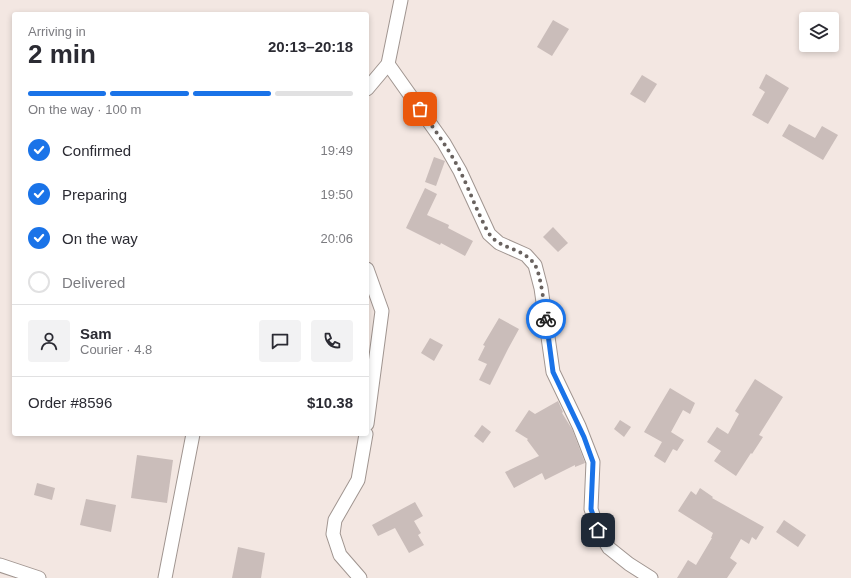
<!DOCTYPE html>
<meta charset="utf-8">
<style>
:root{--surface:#fff;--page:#f2f2f3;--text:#2b2b33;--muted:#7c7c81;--line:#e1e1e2;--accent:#1a73e8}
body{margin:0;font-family:Arial,sans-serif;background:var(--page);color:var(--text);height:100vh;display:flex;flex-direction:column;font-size:15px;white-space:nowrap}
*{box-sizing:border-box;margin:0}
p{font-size:13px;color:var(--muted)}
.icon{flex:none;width:22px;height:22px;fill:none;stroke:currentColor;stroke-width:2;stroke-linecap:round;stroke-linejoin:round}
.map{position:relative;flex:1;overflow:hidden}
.side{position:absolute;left:12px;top:12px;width:357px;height:424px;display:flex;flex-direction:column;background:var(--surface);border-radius:4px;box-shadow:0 2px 6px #0003}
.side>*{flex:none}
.fabs{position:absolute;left:799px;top:12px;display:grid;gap:8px}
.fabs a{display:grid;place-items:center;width:40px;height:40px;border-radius:4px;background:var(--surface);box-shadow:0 2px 6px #0003;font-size:20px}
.pin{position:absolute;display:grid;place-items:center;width:34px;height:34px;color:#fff;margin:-17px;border-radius:8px;box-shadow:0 2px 6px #0006}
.courier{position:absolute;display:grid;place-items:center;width:40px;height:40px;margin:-20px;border:3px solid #1a73e8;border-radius:50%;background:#fff;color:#222;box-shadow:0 1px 5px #0007}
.summary em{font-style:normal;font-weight:600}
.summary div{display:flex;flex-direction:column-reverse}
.summary{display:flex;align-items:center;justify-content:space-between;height:68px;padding:0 16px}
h1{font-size:26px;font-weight:600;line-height:30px}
.bar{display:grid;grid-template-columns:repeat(4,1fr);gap:6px 4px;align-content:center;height:48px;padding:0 16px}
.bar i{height:5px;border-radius:3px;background:var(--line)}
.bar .current{background:var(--accent)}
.bar p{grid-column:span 4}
.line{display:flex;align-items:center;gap:10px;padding:0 16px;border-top:1px solid var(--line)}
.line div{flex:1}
.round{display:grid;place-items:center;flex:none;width:42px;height:42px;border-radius:4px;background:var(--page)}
ol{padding:0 16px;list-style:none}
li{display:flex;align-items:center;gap:12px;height:44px}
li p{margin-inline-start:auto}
li .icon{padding:4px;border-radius:50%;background:var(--accent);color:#fff;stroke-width:4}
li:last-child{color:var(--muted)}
li i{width:22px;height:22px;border:2px solid var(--line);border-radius:50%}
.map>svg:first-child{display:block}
.building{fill:#cabdba}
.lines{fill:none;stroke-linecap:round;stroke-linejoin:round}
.street-casing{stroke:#a09590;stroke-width:15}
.street{stroke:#fff;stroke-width:13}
.done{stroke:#69625f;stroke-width:4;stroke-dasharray:0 7.2}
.route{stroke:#1a73e8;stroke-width:5}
</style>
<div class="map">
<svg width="851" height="578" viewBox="0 0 851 578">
<rect width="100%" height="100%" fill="#f3e7e2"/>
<!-- building -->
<g class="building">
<polygon points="553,20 569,29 552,56 537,47"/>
<polygon points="766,74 789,88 768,124 752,115 765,92 759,88"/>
<polygon points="642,75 657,84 645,103 630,94"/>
<polygon points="789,124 815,138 822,126 838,135 823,160 782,136"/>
<polygon points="434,157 445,161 436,186 425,182"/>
<polygon points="425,188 437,194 427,215 449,225 448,228 473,241 465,256 441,243 440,245 406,228"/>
<polygon points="553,227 568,243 558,252 543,237"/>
<polygon points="499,318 519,329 508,349 490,385 479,380 487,364 478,360 485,346 483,345"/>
<polygon points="430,338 443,345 434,361 421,353"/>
<polygon points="755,379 783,397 759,435 763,437 752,454 751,453 736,476 714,461 721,451 707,442 717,427 728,434 739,414 735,411"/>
<polygon points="670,388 695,403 690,414 683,410 671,432 684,440 677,451 673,449 665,463 654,456 662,442 644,432"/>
<polygon points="558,401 563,412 562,413 572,429 585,463 575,467 575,465 545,480 542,473 514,488 505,472 539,456 527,440 528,439 515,431 529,410 535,414"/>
<polygon points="620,420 631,427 624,437 614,429"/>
<polygon points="482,425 491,432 483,443 474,436"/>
<polygon points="137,455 173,460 167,503 131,498"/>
<polygon points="37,483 55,488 52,500 34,495"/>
<polygon points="700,488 713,497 712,498 764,527 756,540 752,537 749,544 741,539 730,558 737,563 727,578 677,578 688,560 696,565 712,538 711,538 713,533 678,511 691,491 696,495"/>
<polygon points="86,499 116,505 111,532 80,525"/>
<polygon points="415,502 423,516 414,521 421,533 418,535 424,545 409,553 395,528 378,536 372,525"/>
<polygon points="784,520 806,535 798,547 776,532"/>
<polygon points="238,547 265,553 261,578 232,578"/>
</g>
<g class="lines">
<!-- street casing -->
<g class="street-casing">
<g id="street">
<polyline points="388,64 444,143 460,171 489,234 499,243 526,255 535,265 541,288 553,372 579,426 593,462 591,509 598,530 609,548 629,564 651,578"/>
<polyline points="367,89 388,64 401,0"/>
<polyline points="367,269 382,311 367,424"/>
<polyline points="0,565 39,578"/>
<polyline points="165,578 193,434"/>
<polyline points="360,578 340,555 333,534 335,520 358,480 366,434"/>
</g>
</g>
<!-- street -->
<use href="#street" class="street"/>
</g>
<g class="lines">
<!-- done -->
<path class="done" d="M 420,109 C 434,129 449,149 460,171 C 470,191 477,212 488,232 C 498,250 524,247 535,265 C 541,275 544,305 546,319"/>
<!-- route -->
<polyline class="route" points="546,319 553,372 584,437 593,462 591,509 598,530"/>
</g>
</svg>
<div class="fabs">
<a><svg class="icon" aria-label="layers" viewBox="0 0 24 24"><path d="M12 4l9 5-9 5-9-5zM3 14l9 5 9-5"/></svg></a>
</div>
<div class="pin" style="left:420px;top:109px;background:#ea580c"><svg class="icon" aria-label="bag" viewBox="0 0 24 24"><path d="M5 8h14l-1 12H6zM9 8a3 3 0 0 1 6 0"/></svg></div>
<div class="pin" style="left:598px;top:530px;background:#1f2937"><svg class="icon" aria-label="home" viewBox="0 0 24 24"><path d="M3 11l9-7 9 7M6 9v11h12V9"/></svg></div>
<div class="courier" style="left:546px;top:319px"><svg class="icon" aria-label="bike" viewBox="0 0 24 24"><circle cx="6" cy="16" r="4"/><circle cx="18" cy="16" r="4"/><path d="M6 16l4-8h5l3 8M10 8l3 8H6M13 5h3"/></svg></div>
<section class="side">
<div class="summary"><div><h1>2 min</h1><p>Arriving in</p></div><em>20:13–20:18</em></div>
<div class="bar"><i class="current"></i><i class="current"></i><i class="current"></i><i></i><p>On the way · 100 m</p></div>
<ol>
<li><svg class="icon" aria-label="check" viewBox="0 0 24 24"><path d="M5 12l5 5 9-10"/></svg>Confirmed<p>19:49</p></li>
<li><svg class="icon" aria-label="check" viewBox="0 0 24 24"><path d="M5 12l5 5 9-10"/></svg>Preparing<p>19:50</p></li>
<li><svg class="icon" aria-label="check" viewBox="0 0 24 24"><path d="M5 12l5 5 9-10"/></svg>On the way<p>20:06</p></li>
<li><i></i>Delivered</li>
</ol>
<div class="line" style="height:72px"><a class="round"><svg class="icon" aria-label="person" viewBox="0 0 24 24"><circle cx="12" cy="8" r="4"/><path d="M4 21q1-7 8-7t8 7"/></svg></a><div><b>Sam</b><p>Courier · 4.8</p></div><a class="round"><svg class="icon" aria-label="chat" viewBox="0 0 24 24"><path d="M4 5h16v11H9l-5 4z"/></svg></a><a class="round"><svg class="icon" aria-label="phone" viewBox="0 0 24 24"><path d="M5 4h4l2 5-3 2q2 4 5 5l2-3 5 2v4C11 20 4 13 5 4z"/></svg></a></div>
<div class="line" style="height:52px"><div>Order #8596</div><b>$10.38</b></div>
</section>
</div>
